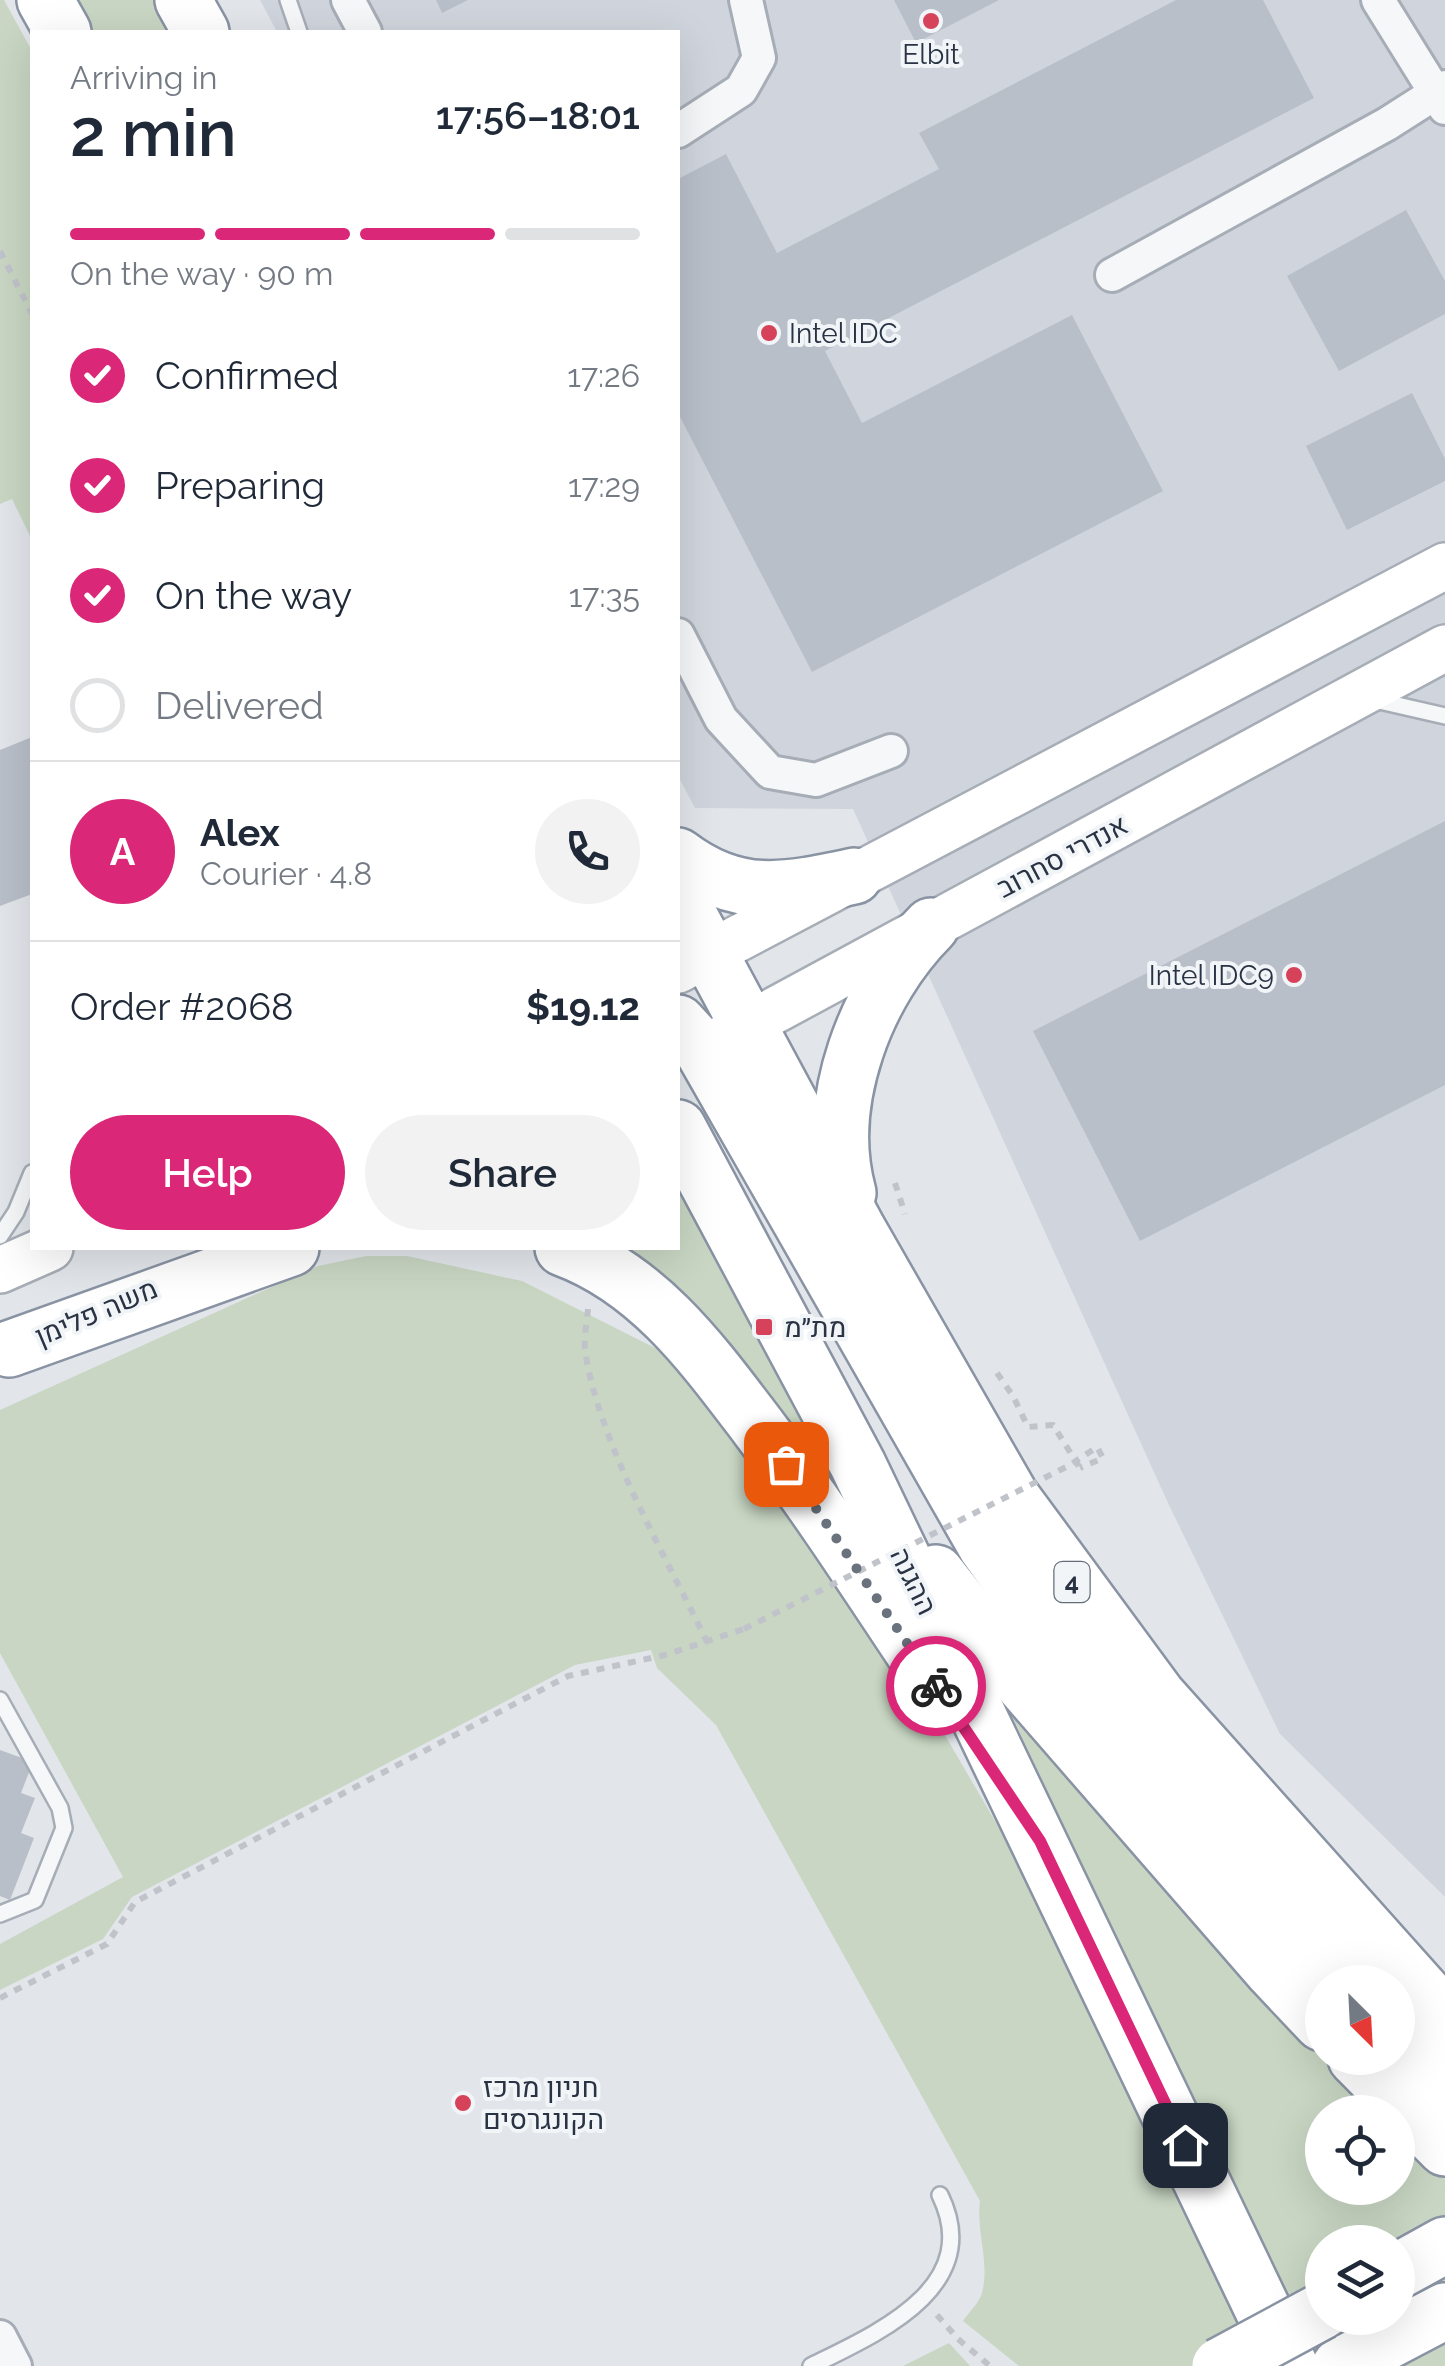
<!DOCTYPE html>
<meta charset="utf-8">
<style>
:root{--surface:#fff;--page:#f2f2f3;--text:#1f2937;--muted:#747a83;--line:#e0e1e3;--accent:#db2777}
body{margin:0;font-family:Raleway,Heebo,sans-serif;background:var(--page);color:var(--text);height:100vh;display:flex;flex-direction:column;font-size:38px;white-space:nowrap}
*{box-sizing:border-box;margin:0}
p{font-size:32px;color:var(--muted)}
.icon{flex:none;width:55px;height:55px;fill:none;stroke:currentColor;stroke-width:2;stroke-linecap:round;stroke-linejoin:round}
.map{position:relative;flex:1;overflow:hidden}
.side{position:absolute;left:30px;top:30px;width:650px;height:1220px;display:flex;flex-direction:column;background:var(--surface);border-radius:0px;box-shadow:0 10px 40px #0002}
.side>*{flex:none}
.needle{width:65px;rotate:156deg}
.tools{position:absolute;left:1305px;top:1965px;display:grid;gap:20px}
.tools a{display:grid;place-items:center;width:110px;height:110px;border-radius:50%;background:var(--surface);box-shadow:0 10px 40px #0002;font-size:50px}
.pin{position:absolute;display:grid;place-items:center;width:85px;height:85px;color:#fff;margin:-42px;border-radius:20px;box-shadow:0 5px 15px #0006}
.courier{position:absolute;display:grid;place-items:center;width:100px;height:100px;margin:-50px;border:8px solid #db2777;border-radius:50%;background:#fff;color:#222;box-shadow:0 2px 12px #0007}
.head em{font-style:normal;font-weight:600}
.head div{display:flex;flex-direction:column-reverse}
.head{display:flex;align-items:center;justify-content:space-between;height:170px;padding:0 40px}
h1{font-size:65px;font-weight:600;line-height:75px}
.bar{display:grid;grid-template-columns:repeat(4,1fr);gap:15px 10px;align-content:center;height:120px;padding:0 40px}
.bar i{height:12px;border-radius:8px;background:var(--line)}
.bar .current{background:var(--accent)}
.bar p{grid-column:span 4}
.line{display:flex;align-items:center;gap:25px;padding:0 40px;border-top:2px solid var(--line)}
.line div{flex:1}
.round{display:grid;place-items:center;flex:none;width:105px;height:105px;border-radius:52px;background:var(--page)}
ol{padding:0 40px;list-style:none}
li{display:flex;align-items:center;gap:30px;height:110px}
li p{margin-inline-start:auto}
li .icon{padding:10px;border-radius:50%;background:var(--accent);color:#fff;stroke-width:4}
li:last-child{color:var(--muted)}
li i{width:55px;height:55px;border:5px solid var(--line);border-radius:50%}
.action{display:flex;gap:20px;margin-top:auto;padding:20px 40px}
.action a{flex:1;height:115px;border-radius:60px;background:var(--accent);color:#fff;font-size:40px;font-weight:600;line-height:115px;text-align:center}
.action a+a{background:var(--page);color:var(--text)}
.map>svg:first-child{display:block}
.built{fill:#d0d5dd}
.green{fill:#c8d6c3;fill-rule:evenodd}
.building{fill:#b9bfc9}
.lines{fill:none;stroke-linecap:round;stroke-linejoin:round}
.lane-casing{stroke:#a7adb6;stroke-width:20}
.street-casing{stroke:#a7adb6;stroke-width:38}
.secondary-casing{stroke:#a7adb6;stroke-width:50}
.highway-casing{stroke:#8993a3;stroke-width:60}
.path{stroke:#c0c4ca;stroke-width:6;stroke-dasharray:8 8;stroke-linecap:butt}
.lane{stroke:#f5f7f9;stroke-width:15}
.street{stroke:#f5f7f9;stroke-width:32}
.secondary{stroke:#fff;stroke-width:45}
.highway{stroke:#fff;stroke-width:55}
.highway-bridge-casing{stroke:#8993a3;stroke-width:60;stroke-linecap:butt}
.path-bridge{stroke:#c0c4ca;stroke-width:6;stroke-dasharray:8 8;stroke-linecap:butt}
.highway-bridge{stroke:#fff;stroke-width:55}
.done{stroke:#6a727e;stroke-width:10;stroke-dasharray:0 18}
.route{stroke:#db2777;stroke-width:12}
.poi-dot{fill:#d6425a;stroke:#f2f5f8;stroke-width:4}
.labels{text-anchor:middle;stroke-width:8;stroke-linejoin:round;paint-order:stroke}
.shield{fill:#f2f5f8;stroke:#656d7a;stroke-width:2.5}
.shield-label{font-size:25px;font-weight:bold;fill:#293344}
.poi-label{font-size:28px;fill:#293344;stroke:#f2f5f8;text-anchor:start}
.street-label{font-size:28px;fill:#293344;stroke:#f2f5f8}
</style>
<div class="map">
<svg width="1445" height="2366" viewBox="0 0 1445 2366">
<rect width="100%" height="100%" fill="#e2e6eb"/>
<!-- built -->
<polygon class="built" points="260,0 1445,0 1445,1897 1280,1734 1168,1503 853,809 695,808 678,776 678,32 277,32"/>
<!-- green -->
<g class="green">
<polygon points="0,0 4,0 32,51 32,540 12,499 0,504"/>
<polygon points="72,0 154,0 172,32 89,32"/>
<polygon points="678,1188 826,1450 883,1581 608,1248 678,1248"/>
<path d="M 366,1256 L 407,1256 L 522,1281 L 675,1358 L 732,1421 L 925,1701 L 1087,1979 L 1276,2366 L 1019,2366 L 963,2321 C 969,2312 979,2303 982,2293 C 990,2263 976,2231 980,2201 L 716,1725 L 657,1668 L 651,1650 L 575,1665 L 132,1897 L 103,1939 L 0,1990 L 0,1944 L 123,1877 L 0,1653 L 0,1410 L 318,1266 Z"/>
<path d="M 1011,1714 L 1322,2048 L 1322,2058 L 1332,2058 L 1383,2112 L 1322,2112 L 1322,2188 L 1398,2188 L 1398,2128 L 1445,2179 L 1445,2366 L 1319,2366 ZM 1322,2242 L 1398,2242 L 1398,2318 L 1322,2318 Z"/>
<polygon points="949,2343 970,2366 903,2366"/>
</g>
<!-- building -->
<g class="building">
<polygon points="436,0 468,0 442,13"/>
<polygon points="894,0 999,0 916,43"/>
<polygon points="1176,0 1263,0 1314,98 825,351 862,423 1072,315 1163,491 812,672 678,413 678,179 726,154 777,253 939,169 919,133"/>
<polygon points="1406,210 1445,281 1445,314 1339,371 1287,276"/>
<polygon points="1412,393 1445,459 1445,481 1347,530 1306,446"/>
<polygon points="32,737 32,894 0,906 0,750"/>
<polygon points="1445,821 1445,1085 1140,1241 1033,1031"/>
<polygon points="0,1750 33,1762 21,1793 35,1798 21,1833 34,1838 10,1900 0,1896"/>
</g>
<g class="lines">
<!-- lane casing -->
<g class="lane-casing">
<g id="lane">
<polyline points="288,0 299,32"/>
<polyline points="1375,700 1445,716"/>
<polyline points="0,1236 16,1212 32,1173"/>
<polyline points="0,1700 60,1808 64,1828 35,1900 0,1914"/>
<path d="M 811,2366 C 878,2333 985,2287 940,2195"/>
</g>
</g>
<!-- street casing -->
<g class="street-casing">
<g id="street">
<polyline points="348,0 365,32"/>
<polyline points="1378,0 1445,108"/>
<polyline points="678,131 741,90 759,58 746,0"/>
<polyline points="1112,275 1387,124 1445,87"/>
<polyline points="678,635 721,719 770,772 816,780 891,751"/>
<polyline points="0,2337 15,2366"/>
</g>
</g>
<!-- secondary casing -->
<g class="secondary-casing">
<g id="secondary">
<polyline points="678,970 1445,566"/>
<polyline points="720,1040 1445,648"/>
<polyline points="0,1270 50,1248"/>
</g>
</g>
<!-- highway casing -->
<g class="highway-casing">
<g id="highway">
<polyline points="45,0 63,32"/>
<polyline points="183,0 201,32"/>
<path d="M 678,856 C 737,901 785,891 854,876"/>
<polyline points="678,895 858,1230 1010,1495 1158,1696 1445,2017"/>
<path d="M 678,1023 L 702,1049 L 986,1546 C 1096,1701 1217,1845 1349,1982"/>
<polyline points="678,1128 858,1465 1290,2366"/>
<path d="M 848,1193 C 823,1102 866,991 931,926"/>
<path d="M 563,1248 C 650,1280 704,1356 758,1427 C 817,1505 870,1587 924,1668"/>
<polyline points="9,1349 291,1248"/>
<polyline points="936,1573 1025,1686 1273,1971 1322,2023"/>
<polyline points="1398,2033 1445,2083"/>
<polyline points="1356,2058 1445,2148"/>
<polyline points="1398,2271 1445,2245"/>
<polyline points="1340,2366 1445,2311"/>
</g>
</g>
<!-- path -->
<g class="path">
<polyline points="0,251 32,314"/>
<polyline points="895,1183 905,1214"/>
<path d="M 588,1309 C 587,1321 584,1335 585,1348 C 596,1439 667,1558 707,1642"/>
<polyline points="997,1373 1013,1396 1028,1427 1053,1425 1080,1468"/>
<polyline points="0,1998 107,1944 135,1902 568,1676 665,1655 744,1629"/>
<polyline points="937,2315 958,2339 990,2366"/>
</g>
<!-- lane -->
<use href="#lane" class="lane"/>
<!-- street -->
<use href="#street" class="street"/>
<!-- secondary -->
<use href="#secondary" class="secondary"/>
<!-- highway -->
<use href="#highway" class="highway"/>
<!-- highway-bridge casing -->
<g class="highway-bridge-casing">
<polyline id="highway-bridge" points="1220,2366 1322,2311"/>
</g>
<!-- path-bridge -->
<polyline class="path-bridge" points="744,1629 1070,1465 1097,1447 1103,1458 1080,1468"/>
<!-- highway-bridge -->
<use href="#highway-bridge" class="highway-bridge"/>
</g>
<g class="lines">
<!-- done -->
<polyline class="done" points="786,1464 936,1686"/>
<!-- route -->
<polyline class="route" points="936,1686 1040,1841 1185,2145"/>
</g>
<!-- markers -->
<g class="poi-dot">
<circle cx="931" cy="21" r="10"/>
<circle cx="769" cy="333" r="10"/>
<circle cx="1294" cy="975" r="10"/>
<rect x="754" y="1317" width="20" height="20" rx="5"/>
<circle cx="463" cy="2103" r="10"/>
</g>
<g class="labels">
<!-- shield labels -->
<rect class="shield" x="1054.5" y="1562" width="35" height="40" rx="8"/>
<g class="shield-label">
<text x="1072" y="1591">4</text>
</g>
<!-- poi labels -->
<g class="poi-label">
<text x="931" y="64" text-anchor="middle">Elbit</text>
<text x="789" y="343">Intel IDC</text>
<text x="1274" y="985" text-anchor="end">Intel IDC9</text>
<text x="784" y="1337">מת״מ</text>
<text x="483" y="2097">חניון מרכז<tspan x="483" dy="32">הקונגרסים</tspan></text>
</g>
<!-- street labels -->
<g class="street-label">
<text transform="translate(1062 856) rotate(-28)" y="10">אנדרי סחרוב</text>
<text transform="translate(96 1312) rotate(-23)" y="10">משה פלימן</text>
<text transform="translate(914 1581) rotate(64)" y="10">ההגנה</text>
</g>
</g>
</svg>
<div class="tools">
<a><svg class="needle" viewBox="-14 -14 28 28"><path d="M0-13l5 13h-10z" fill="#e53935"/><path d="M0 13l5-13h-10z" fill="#747a83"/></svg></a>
<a><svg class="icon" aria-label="locate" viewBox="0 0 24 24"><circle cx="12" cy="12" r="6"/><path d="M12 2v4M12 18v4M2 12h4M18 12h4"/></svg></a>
<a><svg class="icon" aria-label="layers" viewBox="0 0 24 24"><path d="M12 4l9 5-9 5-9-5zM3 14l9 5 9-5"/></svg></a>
</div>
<div class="pin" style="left:786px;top:1464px;background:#ea580c"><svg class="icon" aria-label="bag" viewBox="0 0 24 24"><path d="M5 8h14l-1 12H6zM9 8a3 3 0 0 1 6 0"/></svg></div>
<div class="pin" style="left:1185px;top:2145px;background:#1f2937"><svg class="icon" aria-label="home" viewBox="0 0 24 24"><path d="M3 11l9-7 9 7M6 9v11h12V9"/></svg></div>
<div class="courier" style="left:936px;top:1686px"><svg class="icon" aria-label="bike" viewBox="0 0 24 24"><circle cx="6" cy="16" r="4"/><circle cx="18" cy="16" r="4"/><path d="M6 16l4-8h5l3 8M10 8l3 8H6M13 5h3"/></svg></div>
<section class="side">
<div class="head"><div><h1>2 min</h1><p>Arriving in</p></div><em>17:56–18:01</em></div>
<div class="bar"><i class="current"></i><i class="current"></i><i class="current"></i><i></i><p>On the way · 90 m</p></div>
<ol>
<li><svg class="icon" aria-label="check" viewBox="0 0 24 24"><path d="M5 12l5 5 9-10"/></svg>Confirmed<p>17:26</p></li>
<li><svg class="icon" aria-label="check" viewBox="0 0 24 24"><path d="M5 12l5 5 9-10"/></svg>Preparing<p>17:29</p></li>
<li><svg class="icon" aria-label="check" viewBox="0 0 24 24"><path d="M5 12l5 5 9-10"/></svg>On the way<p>17:35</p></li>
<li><i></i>Delivered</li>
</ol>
<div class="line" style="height:180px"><b class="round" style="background:var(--accent);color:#fff">A</b><div><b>Alex</b><p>Courier · 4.8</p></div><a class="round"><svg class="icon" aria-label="phone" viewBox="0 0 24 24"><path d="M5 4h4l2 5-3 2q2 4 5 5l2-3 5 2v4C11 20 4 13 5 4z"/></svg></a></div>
<div class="line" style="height:130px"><div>Order #2068</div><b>$19.12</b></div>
<div class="action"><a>Help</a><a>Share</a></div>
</section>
</div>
